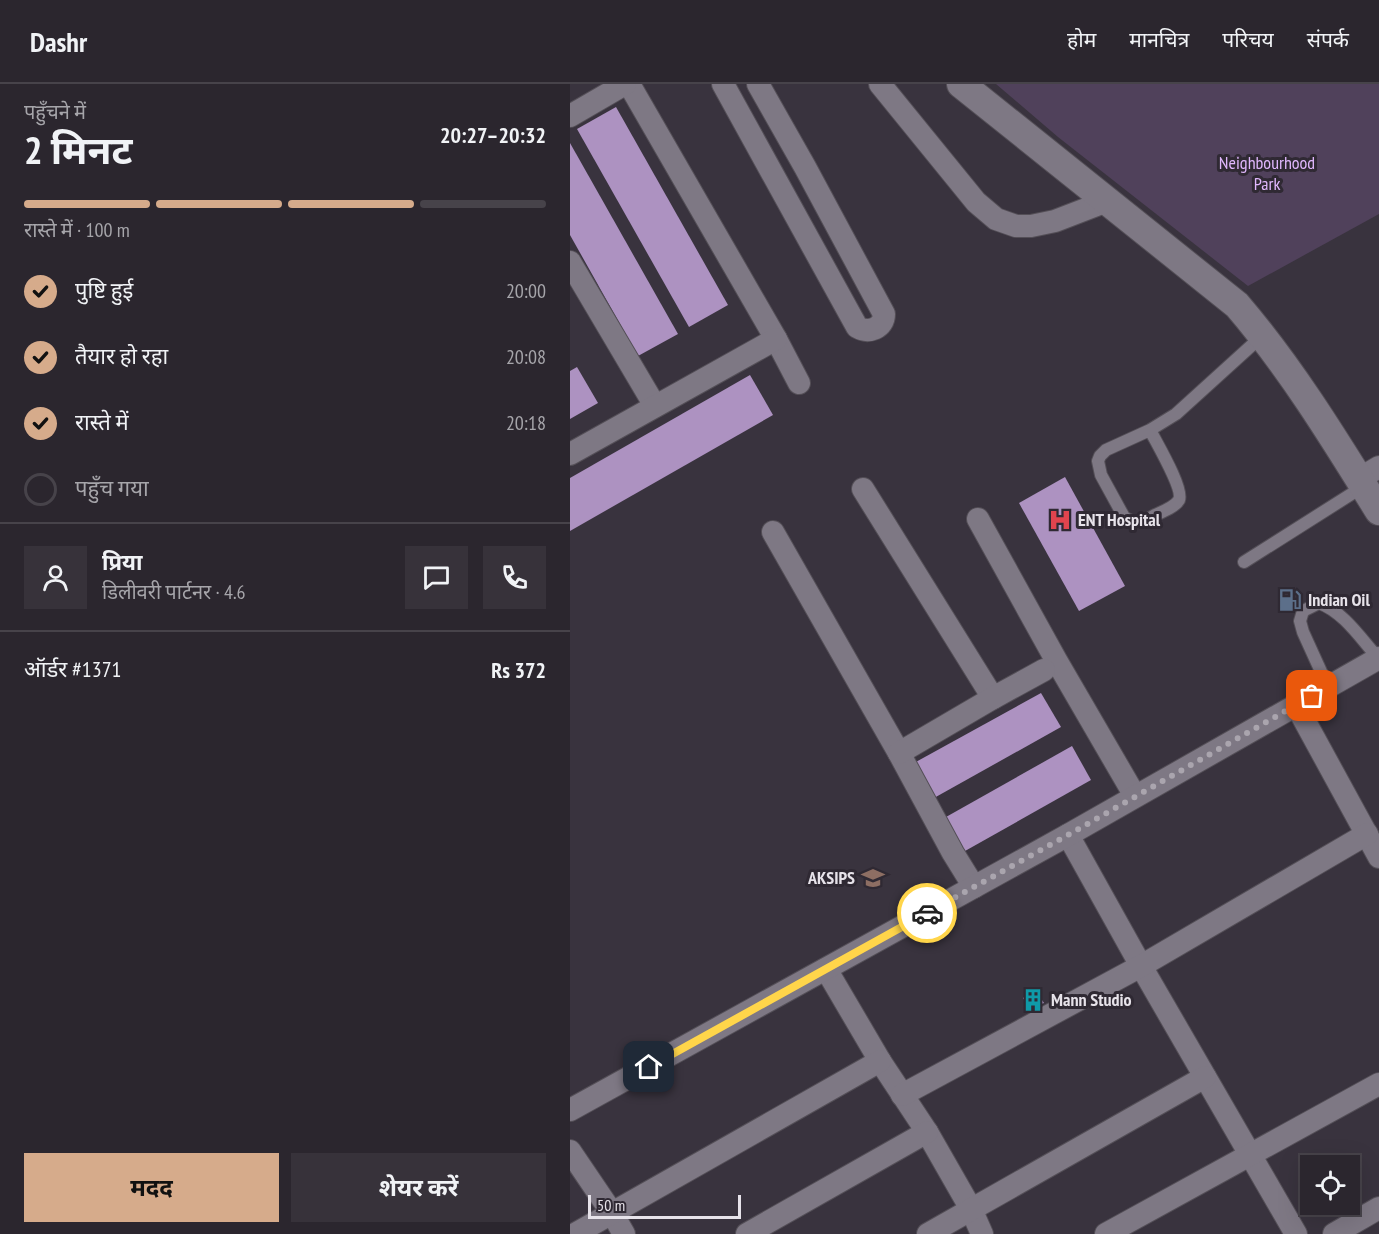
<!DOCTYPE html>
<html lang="hi">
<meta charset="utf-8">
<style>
:root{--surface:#2b262e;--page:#37323a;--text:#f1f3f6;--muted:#a6a5aa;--line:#47434a;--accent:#d6ab8b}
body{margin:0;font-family:"PT Sans Narrow","Noto Sans Devanagari",sans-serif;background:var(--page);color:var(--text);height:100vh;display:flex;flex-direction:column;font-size:22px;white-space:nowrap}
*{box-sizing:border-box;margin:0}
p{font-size:20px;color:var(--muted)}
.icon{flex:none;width:33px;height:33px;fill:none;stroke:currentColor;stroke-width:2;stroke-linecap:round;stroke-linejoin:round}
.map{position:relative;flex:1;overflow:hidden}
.details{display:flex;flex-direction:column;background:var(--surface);width:570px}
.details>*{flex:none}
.controls{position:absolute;left:730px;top:1071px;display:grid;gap:12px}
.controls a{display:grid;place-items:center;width:60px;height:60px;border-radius:0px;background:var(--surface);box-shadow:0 6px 24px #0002,0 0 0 2px var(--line);font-size:30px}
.scale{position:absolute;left:18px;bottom:15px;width:153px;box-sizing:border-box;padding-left:6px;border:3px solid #e7e3ea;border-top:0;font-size:16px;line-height:21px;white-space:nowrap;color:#e7e3ea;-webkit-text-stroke:4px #2f2933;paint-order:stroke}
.pin{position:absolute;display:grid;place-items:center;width:51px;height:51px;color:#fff;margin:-26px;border-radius:12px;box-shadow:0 3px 9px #0006}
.courier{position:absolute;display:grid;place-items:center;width:60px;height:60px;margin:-30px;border:4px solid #ffd54a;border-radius:50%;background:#fff;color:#222;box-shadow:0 2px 8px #0007}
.head em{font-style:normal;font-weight:700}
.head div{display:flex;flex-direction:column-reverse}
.head{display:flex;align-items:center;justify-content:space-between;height:102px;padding:0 24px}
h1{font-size:39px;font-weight:700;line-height:45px}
.bar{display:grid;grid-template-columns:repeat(4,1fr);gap:9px 6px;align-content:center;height:72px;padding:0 24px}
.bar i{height:8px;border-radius:4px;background:var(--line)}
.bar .active{background:var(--accent)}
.bar p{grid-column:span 4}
.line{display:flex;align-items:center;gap:15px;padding:0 24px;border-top:2px solid var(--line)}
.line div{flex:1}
.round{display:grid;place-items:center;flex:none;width:63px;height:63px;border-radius:0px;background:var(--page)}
ol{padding:0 24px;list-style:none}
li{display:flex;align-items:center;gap:18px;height:66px}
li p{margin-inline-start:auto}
li .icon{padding:6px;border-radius:50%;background:var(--accent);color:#111;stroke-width:4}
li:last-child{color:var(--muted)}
li i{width:33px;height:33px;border:3px solid var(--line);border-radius:50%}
.action{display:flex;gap:12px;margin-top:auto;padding:12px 24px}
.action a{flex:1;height:69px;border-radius:0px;background:var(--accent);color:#111;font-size:24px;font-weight:700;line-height:69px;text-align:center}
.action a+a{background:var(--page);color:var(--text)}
header{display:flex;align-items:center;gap:36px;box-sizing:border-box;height:84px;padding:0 30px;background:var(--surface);border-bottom:2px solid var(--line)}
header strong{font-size:28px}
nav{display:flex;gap:33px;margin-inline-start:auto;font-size:21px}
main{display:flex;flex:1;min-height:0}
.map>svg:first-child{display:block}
.green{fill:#50415b}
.building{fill:#ad92c1}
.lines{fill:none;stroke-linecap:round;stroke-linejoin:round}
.service-casing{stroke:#544f57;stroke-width:14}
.minor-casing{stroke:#544f57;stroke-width:24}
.tertiary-casing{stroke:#544f57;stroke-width:30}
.service{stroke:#7e7884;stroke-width:12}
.minor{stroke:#7e7884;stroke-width:22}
.tertiary{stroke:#7e7884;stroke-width:28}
.done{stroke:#aaa5ae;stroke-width:6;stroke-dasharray:0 10.8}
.route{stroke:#ffd54a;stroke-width:8}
.labels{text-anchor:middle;stroke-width:6;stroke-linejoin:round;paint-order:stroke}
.park-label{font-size:18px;fill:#e0b7fd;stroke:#2f2933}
.poi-label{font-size:18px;font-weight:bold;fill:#e7e3ea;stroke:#2f2933;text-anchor:start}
</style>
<header>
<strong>Dashr</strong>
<nav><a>होम</a><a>मानचित्र</a><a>परिचय</a><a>संपर्क</a></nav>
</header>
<main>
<section class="details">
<div class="head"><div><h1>2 मिनट</h1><p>पहुँचने में</p></div><em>20:27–20:32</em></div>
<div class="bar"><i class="active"></i><i class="active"></i><i class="active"></i><i></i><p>रास्ते में · 100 m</p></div>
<ol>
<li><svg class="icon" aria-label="check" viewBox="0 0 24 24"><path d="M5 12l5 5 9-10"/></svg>पुष्टि हुई<p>20:00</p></li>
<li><svg class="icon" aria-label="check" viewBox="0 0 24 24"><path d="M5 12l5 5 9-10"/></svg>तैयार हो रहा<p>20:08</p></li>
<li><svg class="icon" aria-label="check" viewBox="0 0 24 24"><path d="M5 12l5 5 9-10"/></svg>रास्ते में<p>20:18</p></li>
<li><i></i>पहुँच गया</li>
</ol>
<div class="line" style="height:108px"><a class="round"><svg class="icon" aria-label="person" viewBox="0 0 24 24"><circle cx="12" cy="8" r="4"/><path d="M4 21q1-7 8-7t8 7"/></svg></a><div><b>प्रिया</b><p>डिलीवरी पार्टनर · 4.6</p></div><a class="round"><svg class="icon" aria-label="chat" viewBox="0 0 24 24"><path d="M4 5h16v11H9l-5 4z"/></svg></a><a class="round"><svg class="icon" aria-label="phone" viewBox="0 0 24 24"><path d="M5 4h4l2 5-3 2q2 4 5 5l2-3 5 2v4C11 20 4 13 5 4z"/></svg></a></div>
<div class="line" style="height:78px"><div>ऑर्डर #1371</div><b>Rs 372</b></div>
<div class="action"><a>मदद</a><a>शेयर करें</a></div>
</section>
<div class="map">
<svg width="809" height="1150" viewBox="0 0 809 1150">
<rect width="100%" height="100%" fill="#39333e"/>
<!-- green -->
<polygon class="green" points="426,0 809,0 809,130 678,202 488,53"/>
<!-- building -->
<g class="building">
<polygon points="46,23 158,221 119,243 7,45"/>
<polygon points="0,59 108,250 68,272 0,151"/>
<polygon points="7,283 28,319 0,335 0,287"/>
<polygon points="180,291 203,331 0,447 0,394"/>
<polygon points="495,393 555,502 509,527 449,419"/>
<polygon points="471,609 491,643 364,714 344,679"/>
<polygon points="502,662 521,696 395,767 376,733"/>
<polygon points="465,906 474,919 459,924 453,914"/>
</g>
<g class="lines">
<!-- service casing -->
<g class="service-casing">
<g id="service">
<path d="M 580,346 C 586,358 614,405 609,416 C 605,423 592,428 585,431 C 574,438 566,441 554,433 L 531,391 L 528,377 L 530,372 L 536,366 L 580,346 L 606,330 L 692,252"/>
<polyline points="674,478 794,402"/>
<path d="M 758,603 L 733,548 L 730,537 L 733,527 L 749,519 C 774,528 791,555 809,575"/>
</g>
</g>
<!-- minor casing -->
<g class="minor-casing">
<g id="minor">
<polyline points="59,0 206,255 229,299"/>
<path d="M 153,0 L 287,243 C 299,250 314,244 314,230 L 235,83 L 188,0"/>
<polyline points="310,0 406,118 426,135 446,142 461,142 485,137 537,117"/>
<polyline points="0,32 55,0"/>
<polyline points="0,178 85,322"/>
<polyline points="0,370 206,255"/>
<polyline points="789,395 809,383"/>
<polyline points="293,405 423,614"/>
<polyline points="408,435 486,576 565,712"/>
<polyline points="203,448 329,669 383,769 404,803"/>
<polyline points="726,621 809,773"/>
<polyline points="329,669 423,614 474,586"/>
<polyline points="498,751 571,882 726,1150"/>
<polyline points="256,885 310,977 357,1048 401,1125 412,1150"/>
<polyline points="332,1011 571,882 797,750"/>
<polyline points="0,1026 498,751 809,574"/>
<polyline points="0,1067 42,1129 54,1150"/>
<polyline points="5,1150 310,977"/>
<polyline points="177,1150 357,1048"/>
<polyline points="358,1150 635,993"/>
<polyline points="536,1150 809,1000"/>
<polyline points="764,1150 809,1124"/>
</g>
</g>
<!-- tertiary casing -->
<g class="tertiary-casing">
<path id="tertiary" d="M 391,0 L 667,221 C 721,284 765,356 809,427"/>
</g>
<!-- service -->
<use href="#service" class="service"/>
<!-- minor -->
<use href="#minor" class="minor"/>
<!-- tertiary -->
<use href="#tertiary" class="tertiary"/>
</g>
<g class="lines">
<!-- done -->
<polyline class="done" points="357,829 498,751 742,612"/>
<!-- route -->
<polyline class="route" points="79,983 357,829"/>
</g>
<!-- icons -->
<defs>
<g id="hospital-bare" transform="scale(1.8)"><path d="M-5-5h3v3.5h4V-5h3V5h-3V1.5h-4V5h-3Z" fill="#e0444e" stroke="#2f2933" stroke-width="2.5" paint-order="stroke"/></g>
<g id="fuel-bare" transform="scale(1.8)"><path d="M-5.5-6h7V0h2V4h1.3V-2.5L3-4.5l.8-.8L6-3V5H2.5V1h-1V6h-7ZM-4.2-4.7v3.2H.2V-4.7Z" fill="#5c6f8a" stroke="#2f2933" stroke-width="2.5" paint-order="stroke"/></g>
<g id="school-bare" transform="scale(1.8)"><path d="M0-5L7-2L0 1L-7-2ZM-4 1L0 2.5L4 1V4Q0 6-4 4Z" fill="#8d6e63" stroke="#2f2933" stroke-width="2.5" paint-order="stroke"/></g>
<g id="building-bare" transform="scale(1.8)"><path d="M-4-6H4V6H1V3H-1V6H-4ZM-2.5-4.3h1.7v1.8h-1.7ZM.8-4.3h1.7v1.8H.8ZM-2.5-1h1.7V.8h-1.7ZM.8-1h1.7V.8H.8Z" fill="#0f9aa8" stroke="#2f2933" stroke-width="2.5" paint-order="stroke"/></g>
</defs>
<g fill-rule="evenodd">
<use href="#hospital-bare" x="490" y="436"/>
<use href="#fuel-bare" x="720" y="516"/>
<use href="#school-bare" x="303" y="794"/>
<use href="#building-bare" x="463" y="916"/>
</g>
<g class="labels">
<!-- park labels -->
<g class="park-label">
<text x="697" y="85">Neighbourhood<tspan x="697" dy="21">Park</tspan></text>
</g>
<!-- poi labels -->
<g class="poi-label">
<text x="508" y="442">ENT Hospital</text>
<text x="738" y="522">Indian Oil</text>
<text x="285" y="800" text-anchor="end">AKSIPS</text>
<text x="481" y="922">Mann Studio</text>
</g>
</g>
</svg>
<div class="controls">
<a><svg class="icon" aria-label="locate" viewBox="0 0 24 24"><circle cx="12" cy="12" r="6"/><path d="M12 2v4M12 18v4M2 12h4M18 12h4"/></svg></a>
</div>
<div class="scale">50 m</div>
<div class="pin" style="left:742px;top:612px;background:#ea580c"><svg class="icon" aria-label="bag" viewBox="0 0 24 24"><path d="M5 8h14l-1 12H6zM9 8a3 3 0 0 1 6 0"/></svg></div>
<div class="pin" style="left:79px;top:983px;background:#1f2937"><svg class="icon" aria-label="home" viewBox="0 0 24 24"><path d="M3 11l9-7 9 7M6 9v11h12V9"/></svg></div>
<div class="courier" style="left:357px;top:829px"><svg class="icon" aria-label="car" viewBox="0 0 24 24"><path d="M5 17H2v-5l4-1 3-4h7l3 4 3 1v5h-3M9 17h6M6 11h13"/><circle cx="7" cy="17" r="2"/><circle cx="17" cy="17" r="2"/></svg></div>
</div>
</main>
